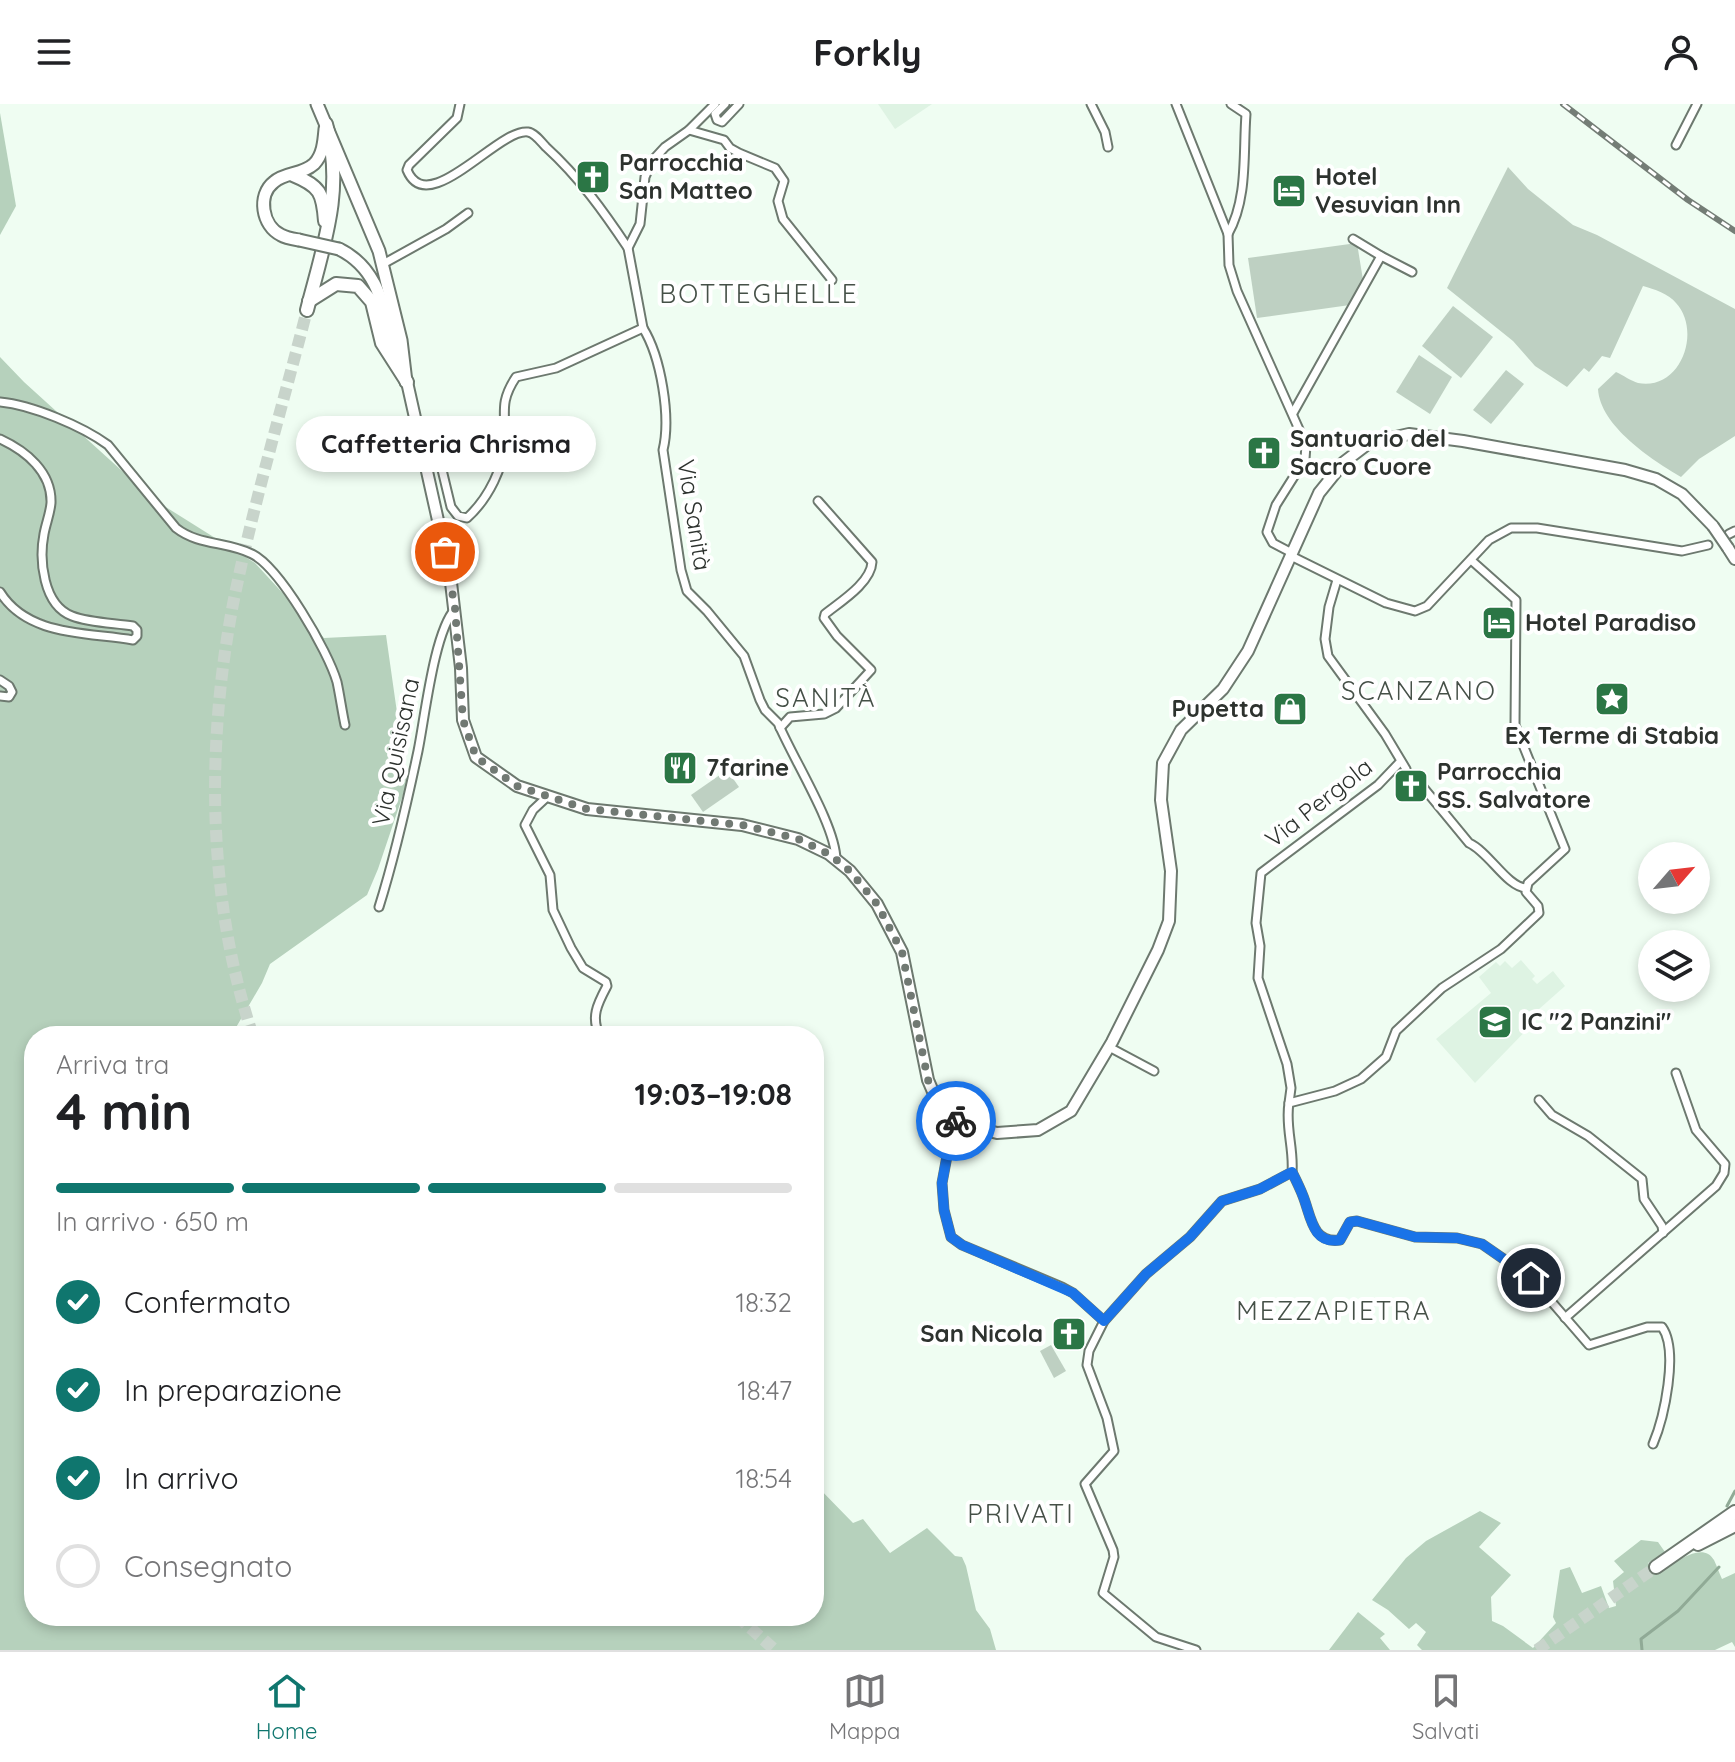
<!DOCTYPE html>
<html lang="it">
<meta charset="utf-8">
<style>
:root{--surface:#fff;--page:#f2f2f2;--text:#202124;--muted:#757577;--line:#e0e0e0;--accent:#0f766e}
body{margin:0;font-family:Quicksand,sans-serif;background:var(--page);color:var(--text);height:100vh;display:flex;flex-direction:column;font-size:30px;white-space:nowrap}
*{box-sizing:border-box;margin:0}
p{font-size:26px;color:var(--muted)}
.icon{flex:none;width:44px;height:44px;fill:none;stroke:currentColor;stroke-width:2;stroke-linecap:round;stroke-linejoin:round}
.map{position:relative;flex:1;overflow:hidden}
.sheet{position:absolute;left:24px;top:922px;width:800px;height:600px;display:flex;flex-direction:column;background:var(--surface);border-radius:32px;box-shadow:0 4px 12px #0003}
.sheet>*{flex:none}
.needle{width:52px;rotate:62deg}
.buttons{position:absolute;left:1638px;top:738px;display:grid;gap:16px}
.buttons a{display:grid;place-items:center;width:72px;height:72px;border-radius:50%;background:var(--surface);box-shadow:0 4px 12px #0003;font-size:40px}
.pin{position:absolute;display:grid;place-items:center;width:68px;height:68px;color:#fff;margin:-34px;border:4px solid #fff;border-radius:50%;box-shadow:0 2px 8px #0007}
.courier{position:absolute;display:grid;place-items:center;width:80px;height:80px;margin:-40px;border:6px solid #1a73e8;border-radius:50%;background:#fff;color:#222;box-shadow:0 2px 10px #0007}
.bubble{position:absolute;height:56px;border-radius:28px;background:var(--surface);box-shadow:0 4px 12px #0003;font-size:26px;font-weight:800;line-height:56px;text-align:center}
.headline em{font-style:normal;font-weight:800}
.headline div{display:flex;flex-direction:column-reverse}
.headline{display:flex;align-items:center;justify-content:space-between;height:136px;padding:0 32px}
h1{font-size:52px;font-weight:800;line-height:60px}
.bar{display:grid;grid-template-columns:repeat(4,1fr);gap:12px 8px;align-content:center;height:96px;padding:0 32px}
.bar i{height:10px;border-radius:6px;background:var(--line)}
.bar .selected{background:var(--accent)}
.bar p{grid-column:span 4}
ol{padding:0 32px;list-style:none}
li{display:flex;align-items:center;gap:24px;height:88px}
li p{margin-inline-start:auto}
li .icon{padding:8px;border-radius:50%;background:var(--accent);color:#fff;stroke-width:4}
li:last-child{color:var(--muted)}
li i{width:44px;height:44px;border:4px solid var(--line);border-radius:50%}
header{display:flex;justify-content:space-between;align-items:center;height:104px;padding:0 32px;background:var(--surface);font-size:36px;font-weight:800}
.menu{display:flex;justify-content:space-around;align-items:center;height:112px;border-top:2px solid var(--line);background:var(--surface);font-size:22px;color:var(--muted)}
.menu a{display:grid;justify-items:center;gap:4px}
.menu .selected{color:var(--accent)}
.map>svg:first-child{display:block}
.built{fill:#def3e3}
.green{fill:#bed0c2}
.forest{fill:#b6d1bc}
.lines{fill:none;stroke-linecap:round;stroke-linejoin:round}
.stream{stroke:#90aa96;stroke-width:3}
.trunk-tunnel{stroke:#c8d4cb;stroke-width:12;stroke-dasharray:12 6;stroke-linecap:butt}
.minor-casing{stroke:#6d796f;stroke-width:11}
.secondary-casing{stroke:#6d796f;stroke-width:14}
.primary-casing{stroke:#6d796f;stroke-width:15}
.trunk-casing{stroke:#6d796f;stroke-width:16}
.minor{stroke:#fff;stroke-width:7}
.secondary{stroke:#fff;stroke-width:10}
.primary{stroke:#fff;stroke-width:11}
.trunk{stroke:#fff;stroke-width:12}
.rail-casing{stroke:#747d76;stroke-width:6}
.rail{stroke:#fff;stroke-width:3;stroke-dasharray:9;stroke-linecap:butt}
.secondary-bridge-casing{stroke:#6d796f;stroke-width:14;stroke-linecap:butt}
.primary-bridge-casing{stroke:#6d796f;stroke-width:15;stroke-linecap:butt}
.secondary-bridge{stroke:#fff;stroke-width:10}
.primary-bridge{stroke:#fff;stroke-width:11}
.done{stroke:#717973;stroke-width:8;stroke-dasharray:0 14.4}
.route{stroke:#1a73e8;stroke-width:10}
.labels{text-anchor:middle;stroke-width:8;stroke-linejoin:round;paint-order:stroke}
.poi-label{font-size:24px;font-weight:bold;fill:#2d322e;stroke:#fff;text-anchor:start}
.street-label{font-size:24px;fill:#2d322e;stroke:#fff}
.neighbourhood-label{font-size:26px;letter-spacing:2px;fill:#455047;stroke:#fff}
</style>
<header><svg class="icon" aria-label="menu" viewBox="0 0 24 24"><path d="M4 6h16M4 12h16M4 18h16"/></svg>Forkly<svg class="icon" aria-label="person" viewBox="0 0 24 24"><circle cx="12" cy="8" r="4"/><path d="M4 21q1-7 8-7t8 7"/></svg></header>
<div class="map">
<svg width="1735" height="1546" viewBox="0 0 1735 1546">
<rect width="100%" height="100%" fill="#effdf2"/>
<!-- built -->
<g class="built">
<polygon points="878,0 932,0 895,25"/>
<polygon points="1521,856 1535,872 1532,875 1537,880 1553,867 1565,882 1538,906 1541,911 1475,979 1436,935 1491,889 1479,873 1496,858 1500,862 1505,857 1512,864"/>
</g>
<!-- green -->
<g class="green">
<path d="M 1508,63 L 1528,85 L 1573,121 L 1597,131 L 1735,205 L 1735,332 L 1699,355 L 1681,373 C 1652,356 1600,322 1598,285 L 1616,268 C 1623,271 1631,277 1638,279 C 1681,287 1702,227 1676,199 C 1669,190 1654,185 1643,182 L 1610,254 L 1602,252 L 1589,268 L 1584,264 L 1567,283 L 1535,262 L 1513,237 L 1447,184 Z"/>
<polygon points="1357,139 1363,176 1350,201 1257,214 1248,154"/>
<polygon points="1453,202 1493,233 1461,274 1422,242"/>
<polygon points="1419,251 1452,273 1430,310 1396,288"/>
<polygon points="1506,266 1524,280 1491,320 1473,306"/>
<polygon points="727,666 739,683 703,708 691,691"/>
<polygon points="1051,1241 1066,1267 1054,1274 1040,1247"/>
</g>
<!-- forest -->
<g class="forest">
<polygon points="0,9 16,102 0,131"/>
<polygon points="0,253 24,278 153,395 255,459 324,534 386,531 407,679 378,765 367,791 270,860 262,879 231,932 34,932 34,1512 814,1512 814,1379 853,1419 863,1415 890,1449 927,1424 955,1452 962,1453 966,1462 976,1506 990,1525 996,1546 0,1546"/>
<path d="M 1480,1407 L 1501,1419 L 1479,1443 L 1511,1471 L 1491,1493 L 1492,1517 L 1503,1522 L 1533,1544 L 1556,1519 L 1553,1513 L 1560,1466 L 1570,1463 L 1582,1489 L 1601,1482 L 1609,1504 L 1616,1502 L 1613,1477 L 1624,1468 L 1614,1457 L 1641,1436 L 1658,1438 L 1665,1448 L 1648,1459 L 1654,1467 C 1671,1465 1701,1434 1714,1456 C 1717,1462 1719,1469 1722,1475 L 1735,1469 L 1735,1543 L 1732,1538 L 1715,1546 L 1422,1546 L 1417,1541 L 1426,1528 L 1416,1519 L 1409,1525 L 1388,1506 L 1372,1496 L 1406,1454 L 1426,1437 Z"/>
<polygon points="1358,1508 1385,1530 1380,1534 1390,1546 1329,1546"/>
</g>
<g class="lines">
<!-- stream -->
<g class="stream">
<polyline points="1727,1402 1735,1387"/>
<polyline points="1642,1546 1641,1535 1678,1507 1719,1463"/>
</g>
<!-- trunk-tunnel -->
<g class="trunk-tunnel">
<path d="M 253,932 C 207,795 206,641 233,500 C 253,401 282,304 307,206"/>
<polyline points="737,1512 775,1546"/>
<polyline points="1537,1546 1656,1463"/>
</g>
<!-- minor casing -->
<g class="minor-casing">
<g id="minor">
<path d="M 460,0 L 457,14 L 409,61 L 407,66 C 428,116 498,24 528,28 C 535,29 541,38 546,43 C 579,73 604,108 628,144"/>
<polyline points="725,0 715,10 717,16 722,18 739,0"/>
<polyline points="1091,0 1105,28 1108,43"/>
<polyline points="1176,0 1228,130 1229,161 1237,187 1306,341 1305,355 1276,401 1267,428 1273,439 1292,449"/>
<polyline points="689,26 724,36 730,44 739,49 775,64 784,77 778,97 783,115 832,176"/>
<polyline points="1676,41 1697,0"/>
<path d="M 1228,130 C 1248,95 1243,49 1246,10 L 1231,0"/>
<polyline points="1353,135 1381,152"/>
<polyline points="383,160 446,125 468,109"/>
<path d="M 643,224 C 661,253 671,313 663,346 L 681,466 L 687,487 L 707,507 L 744,552 L 760,596 L 765,606 L 778,619 C 793,655 836,722 836,756"/>
<path d="M 0,298 C 32,301 82,322 108,341 L 176,424 C 199,442 227,437 252,450 C 280,464 328,547 337,578 C 340,592 342,607 345,621"/>
<polyline points="1293,309 1381,152 1412,168"/>
<path d="M 0,335 C 26,347 52,368 51,399 C 50,410 46,419 44,430 C 39,456 43,501 72,512 C 90,519 114,519 133,522 L 137,526 L 137,532 L 133,536 C 88,528 28,533 0,488"/>
<path d="M 420,337 L 431,337 L 437,345 L 451,403 L 458,412 L 467,414 C 488,395 505,362 505,334 C 505,307 500,297 516,273 L 556,264 L 643,224 L 628,144 L 640,120 L 645,73 L 652,57 L 665,43 L 689,26 L 715,0"/>
<polyline points="1729,430 1735,427"/>
<polyline points="1291,452 1386,499 1415,507 1427,502 1489,436 1511,424 1537,424 1682,447 1708,441"/>
<polyline points="1337,476 1329,503 1325,535 1328,552 1385,630 1406,665"/>
<polyline points="0,576 9,582 12,588 9,593 0,592"/>
<path d="M 780,624 L 790,613 L 824,610 L 836,604 L 871,566 L 837,532 L 824,514 L 825,510 C 840,498 871,479 872,458 L 818,397"/>
<path d="M 1413,671 L 1469,739 C 1489,748 1507,783 1526,784"/>
<path d="M 548,692 L 533,706 L 525,721 L 550,771 L 553,806 L 571,844 L 583,864 L 606,878 L 607,882 C 598,899 590,913 600,932"/>
<path d="M 379,803 C 395,752 407,699 418,647 C 425,613 434,528 455,505"/>
<polyline points="1109,943 1154,967"/>
<polyline points="1539,996 1552,1011 1588,1032 1642,1075 1644,1095 1662,1122 1663,1129"/>
<polyline points="1289,999 1291,984 1287,960 1258,874 1260,842 1256,819 1261,769 1378,681 1400,658"/>
<polyline points="958,1019 950,1036 942,1079 944,1106 951,1133 962,1141 1062,1183 1073,1189 1104,1217"/>
<path d="M 1292,1068 C 1296,1076 1300,1084 1303,1092 C 1311,1112 1312,1140 1340,1136 L 1350,1118 L 1357,1117 L 1415,1133 L 1457,1134 L 1482,1140 L 1531,1174 L 1589,1241 L 1647,1223 L 1662,1223 C 1679,1247 1664,1314 1653,1340"/>
<polyline points="1565,1214 1716,1082 1724,1069 1725,1060 1696,1026 1676,969"/>
<path d="M 1196,1546 L 1156,1533 L 1103,1489 L 1114,1453 L 1113,1446 L 1085,1380 L 1114,1347 L 1107,1314 L 1087,1261 L 1089,1247 L 1104,1217 L 1146,1170 L 1190,1133 L 1222,1097 L 1260,1085 L 1292,1068 C 1294,1044 1285,1023 1289,999 L 1335,987 L 1361,975 L 1386,953 L 1396,927 L 1442,884 L 1501,845 L 1539,809 L 1538,802 L 1526,788 L 1528,779 L 1565,745 L 1515,621 L 1516,496 L 1471,456"/>
</g>
</g>
<!-- secondary casing -->
<g class="secondary-casing">
<g id="secondary">
<polyline points="407,278 450,470 461,564 463,616 476,653 517,682 587,705 742,721 798,735 829,750 850,767 877,800 902,848 928,976 940,1004 958,1019 997,1029 1038,1026 1071,1007 1112,938 1158,846 1169,817 1171,767 1161,696 1163,659 1181,626 1223,585 1248,547 1319,389 1344,358 1369,339 1409,330 1463,337 1625,366 1656,375 1682,390 1713,422"/>
<polyline points="1728,444 1735,455"/>
</g>
</g>
<!-- primary casing -->
<g class="primary-casing">
<g id="primary">
<polyline points="317,0 379,147 401,236 406,278"/>
<path d="M 299,136 C 293,135 286,134 281,131 C 262,122 257,91 274,78 C 285,68 302,71 314,60 C 323,51 324,37 325,25"/>
<path d="M 339,145 C 384,167 384,214 398,256"/>
</g>
</g>
<!-- trunk casing -->
<g class="trunk-casing">
<g id="trunk">
<path d="M 293,71 C 320,82 323,89 325,117"/>
<polyline points="309,197 336,180 358,182 372,198 382,239 407,278"/>
<path d="M 307,206 C 323,143 345,85 326,20"/>
<polyline points="1698,1440 1735,1421"/>
<polyline points="1656,1463 1735,1408"/>
</g>
</g>
<!-- minor -->
<use href="#minor" class="minor"/>
<!-- secondary -->
<use href="#secondary" class="secondary"/>
<!-- primary -->
<use href="#primary" class="primary"/>
<!-- trunk -->
<use href="#trunk" class="trunk"/>
<!-- rail casing -->
<g class="rail-casing">
<polyline id="rail" points="1563,0 1688,96 1735,127"/>
</g>
<!-- rail -->
<use href="#rail" class="rail"/>
<!-- secondary-bridge casing -->
<g class="secondary-bridge-casing">
<polyline id="secondary-bridge" points="1713,422 1728,444"/>
</g>
<!-- primary-bridge casing -->
<g class="primary-bridge-casing">
<polyline id="primary-bridge" points="299,136 339,145"/>
</g>
<!-- secondary-bridge -->
<use href="#secondary-bridge" class="secondary-bridge"/>
<!-- primary-bridge -->
<use href="#primary-bridge" class="primary-bridge"/>
</g>
<g class="lines">
<!-- done -->
<polyline class="done" points="445,448 455,504 463,616 476,653 517,682 587,705 742,721 798,735 829,750 850,767 877,800 902,848 928,976 940,1004 956,1017"/>
<!-- route -->
<path class="route" d="M 956,1017 L 958,1019 L 950,1036 L 942,1079 L 944,1106 L 951,1133 L 962,1141 L 1073,1189 L 1104,1217 L 1146,1170 L 1190,1133 L 1222,1097 L 1260,1085 L 1292,1068 C 1296,1076 1300,1084 1303,1092 C 1311,1112 1312,1141 1340,1136 L 1350,1118 L 1357,1117 L 1415,1133 L 1457,1134 L 1482,1140 L 1531,1174"/>
</g>
<!-- icons -->
<defs>
<g id="church-square" transform="scale(1.8)"><rect x="-9" y="-9" width="18" height="18" rx="4" fill="#2b7645" stroke="#fff"/><path d="M-1.2-6h2.4v3.5h3.3v2.4h-3.3V6h-2.4V-.1h-3.3v-2.4h3.3Z" fill="#fff"/></g>
<g id="hotel-square" transform="scale(1.8)"><rect x="-9" y="-9" width="18" height="18" rx="4" fill="#2b7645" stroke="#fff"/><path d="M-6-4.5h1.5V1H6V5H4.5V3h-9V5H-6ZM-4 0a1.8 1.8 0 1 1 3.6 0ZM.5 0V-2.5h3Q6-2.5 6 0Z" fill="#fff"/></g>
<g id="sight-square" transform="scale(1.8)"><rect x="-9" y="-9" width="18" height="18" rx="4" fill="#2b7645" stroke="#fff"/><path d="M0-6L1.8-2.2L6-1.7L2.9 1.2L3.7 5.4L0 3.3L-3.7 5.4L-2.9 1.2L-6-1.7L-1.8-2.2Z" fill="#fff"/></g>
<g id="shop-square" transform="scale(1.8)"><rect x="-9" y="-9" width="18" height="18" rx="4" fill="#2b7645" stroke="#fff"/><path d="M-5-2.5h2.3a2.7 3.5 0 0 1 5.4 0H5L5.5 6h-11ZM-1.5-2.5h3a1.5 2.3 0 0 0-3 0Z" fill="#fff"/></g>
<g id="restaurant-square" transform="scale(1.8)"><rect x="-9" y="-9" width="18" height="18" rx="4" fill="#2b7645" stroke="#fff"/><path d="M-5-6h1v4h1v-4h1v4h1v-4h1v5L-1.5 .5V6h-2V.5L-5-1ZM5-6V6H3V1.5H1.5Q1.5-4 5-6Z" fill="#fff"/></g>
<g id="school-square" transform="scale(1.8)"><rect x="-9" y="-9" width="18" height="18" rx="4" fill="#2b7645" stroke="#fff"/><path d="M0-5L7-2L0 1L-7-2ZM-4 1L0 2.5L4 1V4Q0 6-4 4Z" fill="#fff"/></g>
</defs>
<g fill-rule="evenodd">
<use href="#church-square" x="593" y="73"/>
<use href="#hotel-square" x="1289" y="87"/>
<use href="#church-square" x="1264" y="349"/>
<use href="#hotel-square" x="1499" y="519"/>
<use href="#sight-square" x="1612" y="595"/>
<use href="#shop-square" x="1290" y="605"/>
<use href="#restaurant-square" x="680" y="664"/>
<use href="#church-square" x="1411" y="682"/>
<use href="#school-square" x="1495" y="918"/>
<use href="#church-square" x="1069" y="1230"/>
</g>
<g class="labels">
<!-- poi labels -->
<g class="poi-label">
<text x="619" y="67">Parrocchia<tspan x="619" dy="28">San Matteo</tspan></text>
<text x="1315" y="81">Hotel<tspan x="1315" dy="28">Vesuvian Inn</tspan></text>
<text x="1290" y="343">Santuario del<tspan x="1290" dy="28">Sacro Cuore</tspan></text>
<text x="1525" y="527">Hotel Paradiso</text>
<text x="1264" y="613" text-anchor="end">Pupetta</text>
<text x="1612" y="640" text-anchor="middle">Ex Terme di Stabia</text>
<text x="706" y="672">7farine</text>
<text x="1437" y="676">Parrocchia<tspan x="1437" dy="28">SS. Salvatore</tspan></text>
<text x="1521" y="926">IC "2 Panzini"</text>
<text x="1043" y="1238" text-anchor="end">San Nicola</text>
</g>
<!-- street labels -->
<g class="street-label">
<text transform="translate(694 411) rotate(81)" y="8">Via Sanità</text>
<text transform="translate(396 648) rotate(-78)" y="8">Via Quisisana</text>
<text transform="translate(1319 699) rotate(-38)" y="8">Via Pergola</text>
</g>
<!-- neighbourhood labels -->
<g class="neighbourhood-label">
<text x="759" y="199">BOTTEGHELLE</text>
<text x="1419" y="596">SCANZANO</text>
<text x="826" y="603">SANITÀ</text>
<text x="1334" y="1216">MEZZAPIETRA</text>
<text x="1021" y="1419">PRIVATI</text>
</g>
</g>
</svg>
<div class="buttons">
<a><svg class="needle" viewBox="-14 -14 28 28"><path d="M0-13l5 13h-10z" fill="#e53935"/><path d="M0 13l5-13h-10z" fill="#757577"/></svg></a>
<a><svg class="icon" aria-label="layers" viewBox="0 0 24 24"><path d="M12 4l9 5-9 5-9-5zM3 14l9 5 9-5"/></svg></a>
</div>
<div class="pin" style="left:445px;top:448px;background:#ea580c"><svg class="icon" aria-label="bag" viewBox="0 0 24 24"><path d="M5 8h14l-1 12H6zM9 8a3 3 0 0 1 6 0"/></svg></div>
<div class="pin" style="left:1531px;top:1174px;background:#1f2937"><svg class="icon" aria-label="home" viewBox="0 0 24 24"><path d="M3 11l9-7 9 7M6 9v11h12V9"/></svg></div>
<div class="courier" style="left:956px;top:1017px"><svg class="icon" aria-label="bike" viewBox="0 0 24 24"><circle cx="6" cy="16" r="4"/><circle cx="18" cy="16" r="4"/><path d="M6 16l4-8h5l3 8M10 8l3 8H6M13 5h3"/></svg></div>
<div class="bubble" style="left:296px;top:312px;width:300px">Caffetteria Chrisma</div>
<section class="sheet">
<div class="headline"><div><h1>4 min</h1><p>Arriva tra</p></div><em>19:03–19:08</em></div>
<div class="bar"><i class="selected"></i><i class="selected"></i><i class="selected"></i><i></i><p>In arrivo · 650 m</p></div>
<ol>
<li><svg class="icon" aria-label="check" viewBox="0 0 24 24"><path d="M5 12l5 5 9-10"/></svg>Confermato<p>18:32</p></li>
<li><svg class="icon" aria-label="check" viewBox="0 0 24 24"><path d="M5 12l5 5 9-10"/></svg>In preparazione<p>18:47</p></li>
<li><svg class="icon" aria-label="check" viewBox="0 0 24 24"><path d="M5 12l5 5 9-10"/></svg>In arrivo<p>18:54</p></li>
<li><i></i>Consegnato</li>
</ol>
</section>
</div>
<nav class="menu">
<a class="selected"><svg class="icon" aria-label="home" viewBox="0 0 24 24"><path d="M3 11l9-7 9 7M6 9v11h12V9"/></svg>Home</a>
<a><svg class="icon" aria-label="map" viewBox="0 0 24 24"><path d="M3 6l6-2 6 2 6-2v14l-6 2-6-2-6 2zM9 4v14M15 6v14"/></svg>Mappa</a>
<a><svg class="icon" aria-label="saved" viewBox="0 0 24 24"><path d="M7 4h10v16l-5-4-5 4z"/></svg>Salvati</a>
</nav>
